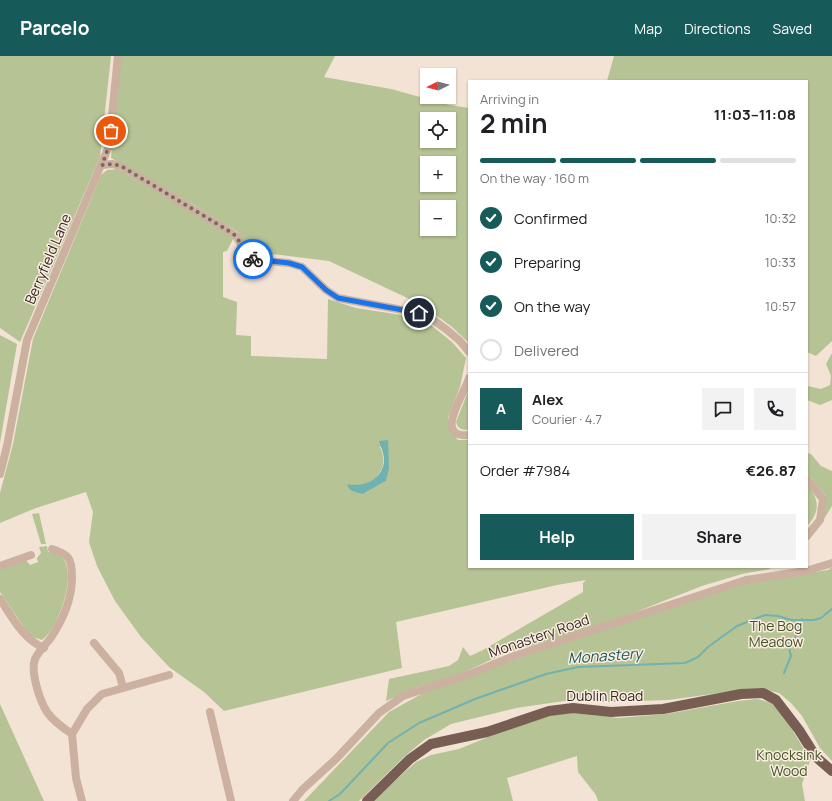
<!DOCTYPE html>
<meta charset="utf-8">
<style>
:root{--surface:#fff;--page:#f2f2f2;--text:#202124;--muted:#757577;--line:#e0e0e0;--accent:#165a5a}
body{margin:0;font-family:Manrope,sans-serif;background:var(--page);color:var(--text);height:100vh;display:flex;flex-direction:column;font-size:15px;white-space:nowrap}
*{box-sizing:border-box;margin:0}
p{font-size:13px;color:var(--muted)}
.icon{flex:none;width:22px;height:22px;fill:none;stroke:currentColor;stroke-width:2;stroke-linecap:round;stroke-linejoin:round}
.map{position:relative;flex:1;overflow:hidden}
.drawer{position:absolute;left:468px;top:24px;width:340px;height:488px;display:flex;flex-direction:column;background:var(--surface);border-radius:0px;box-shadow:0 1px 3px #0004}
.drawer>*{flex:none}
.needle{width:26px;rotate:264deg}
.fabs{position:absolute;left:420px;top:12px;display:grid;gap:8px}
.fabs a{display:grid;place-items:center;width:36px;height:36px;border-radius:0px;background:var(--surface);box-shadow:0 1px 3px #0004;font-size:20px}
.pin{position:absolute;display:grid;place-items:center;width:34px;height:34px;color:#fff;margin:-17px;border:2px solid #fff;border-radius:50%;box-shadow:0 1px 4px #0007}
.courier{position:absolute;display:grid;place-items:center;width:40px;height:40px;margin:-20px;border:3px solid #1a73e8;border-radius:50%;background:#fff;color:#222;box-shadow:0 1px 5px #0007}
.head em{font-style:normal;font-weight:700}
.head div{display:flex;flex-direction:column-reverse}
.head{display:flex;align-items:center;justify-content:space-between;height:68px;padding:0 12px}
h1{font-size:26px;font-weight:700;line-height:30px}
.bar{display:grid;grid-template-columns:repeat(4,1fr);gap:6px 4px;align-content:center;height:48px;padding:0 12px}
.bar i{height:5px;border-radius:3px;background:var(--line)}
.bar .on{background:var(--accent)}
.bar p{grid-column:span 4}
.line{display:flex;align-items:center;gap:10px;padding:0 12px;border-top:1px solid var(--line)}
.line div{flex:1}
.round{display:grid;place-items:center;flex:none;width:42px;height:42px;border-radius:0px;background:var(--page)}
ol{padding:0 12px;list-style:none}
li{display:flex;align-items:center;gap:12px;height:44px}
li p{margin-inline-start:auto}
li .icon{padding:4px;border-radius:50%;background:var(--accent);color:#fff;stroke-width:4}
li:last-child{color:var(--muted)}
li i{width:22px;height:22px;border:2px solid var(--line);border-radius:50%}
.action{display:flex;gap:8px;margin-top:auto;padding:8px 12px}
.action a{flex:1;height:46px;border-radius:0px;background:var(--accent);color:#fff;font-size:16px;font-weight:700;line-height:46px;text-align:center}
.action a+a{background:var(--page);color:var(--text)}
header{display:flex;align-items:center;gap:24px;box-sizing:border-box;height:56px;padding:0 20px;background:var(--accent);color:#fff}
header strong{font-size:19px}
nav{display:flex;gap:22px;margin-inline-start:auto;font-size:14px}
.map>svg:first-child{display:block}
.green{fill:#b6c394;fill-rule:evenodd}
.water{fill:#71b2b1}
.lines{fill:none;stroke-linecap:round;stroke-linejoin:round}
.stream{stroke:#71b2b1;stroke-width:2}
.minor{stroke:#ccb1a0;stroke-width:8}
.major{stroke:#785d53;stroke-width:10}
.done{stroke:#786962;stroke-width:4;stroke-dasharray:0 7.2}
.route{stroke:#1a73e8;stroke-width:5}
.labels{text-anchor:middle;stroke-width:3;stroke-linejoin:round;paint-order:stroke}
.street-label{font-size:14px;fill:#352824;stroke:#fbede1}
.park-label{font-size:14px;fill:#475526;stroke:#fbede1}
.water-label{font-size:15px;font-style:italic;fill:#165a5a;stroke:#fbede1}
</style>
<header>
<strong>Parcelo</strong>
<nav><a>Map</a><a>Directions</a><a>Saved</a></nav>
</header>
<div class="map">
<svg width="832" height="745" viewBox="0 0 832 745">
<rect width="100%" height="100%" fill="#f3e3d5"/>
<!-- green -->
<g class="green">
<polygon points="0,0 111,0 100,101 20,286 0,272"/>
<path d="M 120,0 L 335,0 L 324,21 L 391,33 L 449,49 L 469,52 L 469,287 L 451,270 L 420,248 L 329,205 L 248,195 L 238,176 L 194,149 L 111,102 ZM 427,63 L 449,63 L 449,85 L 427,85 ZM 427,107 L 449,107 L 449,129 L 427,129 ZM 427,151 L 449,151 L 449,173 L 427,173 Z"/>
<polygon points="614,0 832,0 832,285 816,300 807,296 807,25 607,25"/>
<path d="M 118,113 L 234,181 L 227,195 L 223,196 L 223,241 L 237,246 L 236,279 L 251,280 L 251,300 L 327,303 L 328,243 L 356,252 L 408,260 L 427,266 L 452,286 L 466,302 L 460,331 L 448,361 C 448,373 452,376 458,384 L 469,384 L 469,511 L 771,511 L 770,513 L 742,518 L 702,530 L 600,570 L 506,597 L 458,619 L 418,631 L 386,645 L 389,623 L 449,610 L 458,604 L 463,591 L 470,600 L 483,594 L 583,536 L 583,527 L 586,524 L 557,529 L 396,566 L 402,612 L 224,655 L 204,636 L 169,611 L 141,581 L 115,545 L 97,510 L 89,486 L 93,456 L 86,436 L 36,452 L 0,467 L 0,437 L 13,388 L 33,283 L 101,119 L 107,114 ZM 388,385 L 386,425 L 363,438 L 356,430 C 376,428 390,411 380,391 Z"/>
<polygon points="0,279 17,288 0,387"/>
<polygon points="832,297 832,344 820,349 807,344 807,328 808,330 821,333 830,329 831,320 826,308"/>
<path d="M 469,333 L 469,374 C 462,374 458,373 456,366 Z"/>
<polygon points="807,397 811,398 821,410 832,415 832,450 822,466 826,440 807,417"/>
<path d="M 807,428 C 819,443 821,455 807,470 Z"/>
<polygon points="39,457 46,488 41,488 32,458"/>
<path d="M 47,490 L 48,496 C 87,495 60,573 42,584 L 30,580 L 0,536 L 0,512 L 26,504 L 30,509 L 38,506 L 37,502 L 41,497 L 39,491 Z"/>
<polygon points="832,511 832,705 820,692 802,660 791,647 779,637 766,634 742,634 668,644 606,646 578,643 516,652 451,668 424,684 404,701 359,745 304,745 389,656 427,635 565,586 748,526 828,514"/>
<path d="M 757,643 C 761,644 766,645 769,646 C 786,654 798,689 811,702 L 802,728 L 805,745 L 598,745 L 596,739 L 578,716 L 577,700 L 507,722 L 513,745 L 372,745 L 416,706 L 431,699 L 459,693 L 532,663 L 567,656 L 618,662 L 666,658 L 738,645 Z"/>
<polygon points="0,648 44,745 0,745"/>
</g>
<!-- water -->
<path class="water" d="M 388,384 L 389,412 L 386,425 L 363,438 C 356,436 349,436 347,428 C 366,433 389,419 383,397 C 382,393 380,389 379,385 Z"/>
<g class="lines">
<!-- stream -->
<g class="stream">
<polyline points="784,617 791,600 788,588 795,582 802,563"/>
<polyline points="329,745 340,738 388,687 419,667 475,643 546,618 578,611 685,607 698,601 708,591 737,570 765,559 778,560 791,564 814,564 821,562 832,553"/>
</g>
<!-- minor -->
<g class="minor">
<polyline points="103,109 112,108 121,110 224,172 236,180 248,200 254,204 289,207 302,211 326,234 338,242 419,257 432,263 447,274 460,285 469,296"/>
<path d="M 469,322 C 465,338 432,382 469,379"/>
<polyline points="0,418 7,390 27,284 109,90 118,0"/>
<polyline points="807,423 823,443 820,464 807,480"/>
<path d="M 52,493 C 69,498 72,503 72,521 C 72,544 63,564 50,583 C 45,589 38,596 35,603 C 30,616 40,645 47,656 C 53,665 63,672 72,678"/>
<polyline points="0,510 31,499"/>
<path d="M 0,543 C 12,561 23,583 44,592"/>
<polyline points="94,587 119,617 123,631"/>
<polyline points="210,656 231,745"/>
<polyline points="82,745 76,722 72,678 87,653 102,638 169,619"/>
<polyline points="293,745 303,733 336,703 379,657 403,640 470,618 514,600 746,524 806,515 832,507"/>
</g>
<!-- major -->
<polyline class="major" points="367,745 410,703 431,688 487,676 549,655 573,652 611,656 663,653 741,638 763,637 776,644 799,674 816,701 832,715"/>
</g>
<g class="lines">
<!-- done -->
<polyline class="done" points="111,75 109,90 102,109 112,108 121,110 224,172 236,180 248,200 253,203"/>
<!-- route -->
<polyline class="route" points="253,203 289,207 302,211 326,234 338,242 419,257"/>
</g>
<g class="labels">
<!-- street labels -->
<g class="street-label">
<text transform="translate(48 203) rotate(-67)" y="5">Berryfield Lane</text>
<text transform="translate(539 580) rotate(-19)" y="5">Monastery Road</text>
<text x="605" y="645">Dublin Road</text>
</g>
<!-- park labels -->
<g class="park-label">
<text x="776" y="575">The Bog<tspan x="776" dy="16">Meadow</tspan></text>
<text x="789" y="704">Knocksink<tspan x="789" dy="16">Wood</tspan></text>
</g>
<!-- water labels -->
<g class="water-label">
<text transform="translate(605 600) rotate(-4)" y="5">Monastery</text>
</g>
</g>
</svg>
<div class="fabs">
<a><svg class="needle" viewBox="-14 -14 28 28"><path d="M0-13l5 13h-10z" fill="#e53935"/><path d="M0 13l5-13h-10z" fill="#757577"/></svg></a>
<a><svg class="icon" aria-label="locate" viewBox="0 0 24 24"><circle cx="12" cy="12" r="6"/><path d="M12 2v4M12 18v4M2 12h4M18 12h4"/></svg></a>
<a>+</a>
<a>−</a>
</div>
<div class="pin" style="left:111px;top:75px;background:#ea580c"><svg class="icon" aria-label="bag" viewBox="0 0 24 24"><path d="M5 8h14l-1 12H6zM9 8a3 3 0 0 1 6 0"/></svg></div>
<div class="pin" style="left:419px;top:257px;background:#1f2937"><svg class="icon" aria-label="home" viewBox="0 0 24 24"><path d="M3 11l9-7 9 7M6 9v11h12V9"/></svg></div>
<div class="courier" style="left:253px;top:203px"><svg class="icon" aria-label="bike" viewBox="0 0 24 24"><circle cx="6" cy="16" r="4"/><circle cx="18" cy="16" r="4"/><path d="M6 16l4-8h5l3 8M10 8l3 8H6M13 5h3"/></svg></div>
<section class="drawer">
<div class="head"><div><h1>2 min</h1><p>Arriving in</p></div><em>11:03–11:08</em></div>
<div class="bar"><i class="on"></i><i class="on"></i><i class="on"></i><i></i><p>On the way · 160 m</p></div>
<ol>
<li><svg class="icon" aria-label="check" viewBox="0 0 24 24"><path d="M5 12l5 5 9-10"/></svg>Confirmed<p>10:32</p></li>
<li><svg class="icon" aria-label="check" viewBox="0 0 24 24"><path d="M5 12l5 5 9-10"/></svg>Preparing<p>10:33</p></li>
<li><svg class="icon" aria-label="check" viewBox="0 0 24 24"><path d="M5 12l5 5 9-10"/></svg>On the way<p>10:57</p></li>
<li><i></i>Delivered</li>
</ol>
<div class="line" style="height:72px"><b class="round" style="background:var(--accent);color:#fff">A</b><div><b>Alex</b><p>Courier · 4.7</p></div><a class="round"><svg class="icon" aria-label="chat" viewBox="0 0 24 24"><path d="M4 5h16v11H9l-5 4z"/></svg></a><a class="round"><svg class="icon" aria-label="phone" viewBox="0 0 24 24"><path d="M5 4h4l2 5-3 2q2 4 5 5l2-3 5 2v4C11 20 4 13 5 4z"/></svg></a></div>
<div class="line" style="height:52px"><div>Order #7984</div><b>€26.87</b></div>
<div class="action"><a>Help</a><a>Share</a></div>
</section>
</div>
